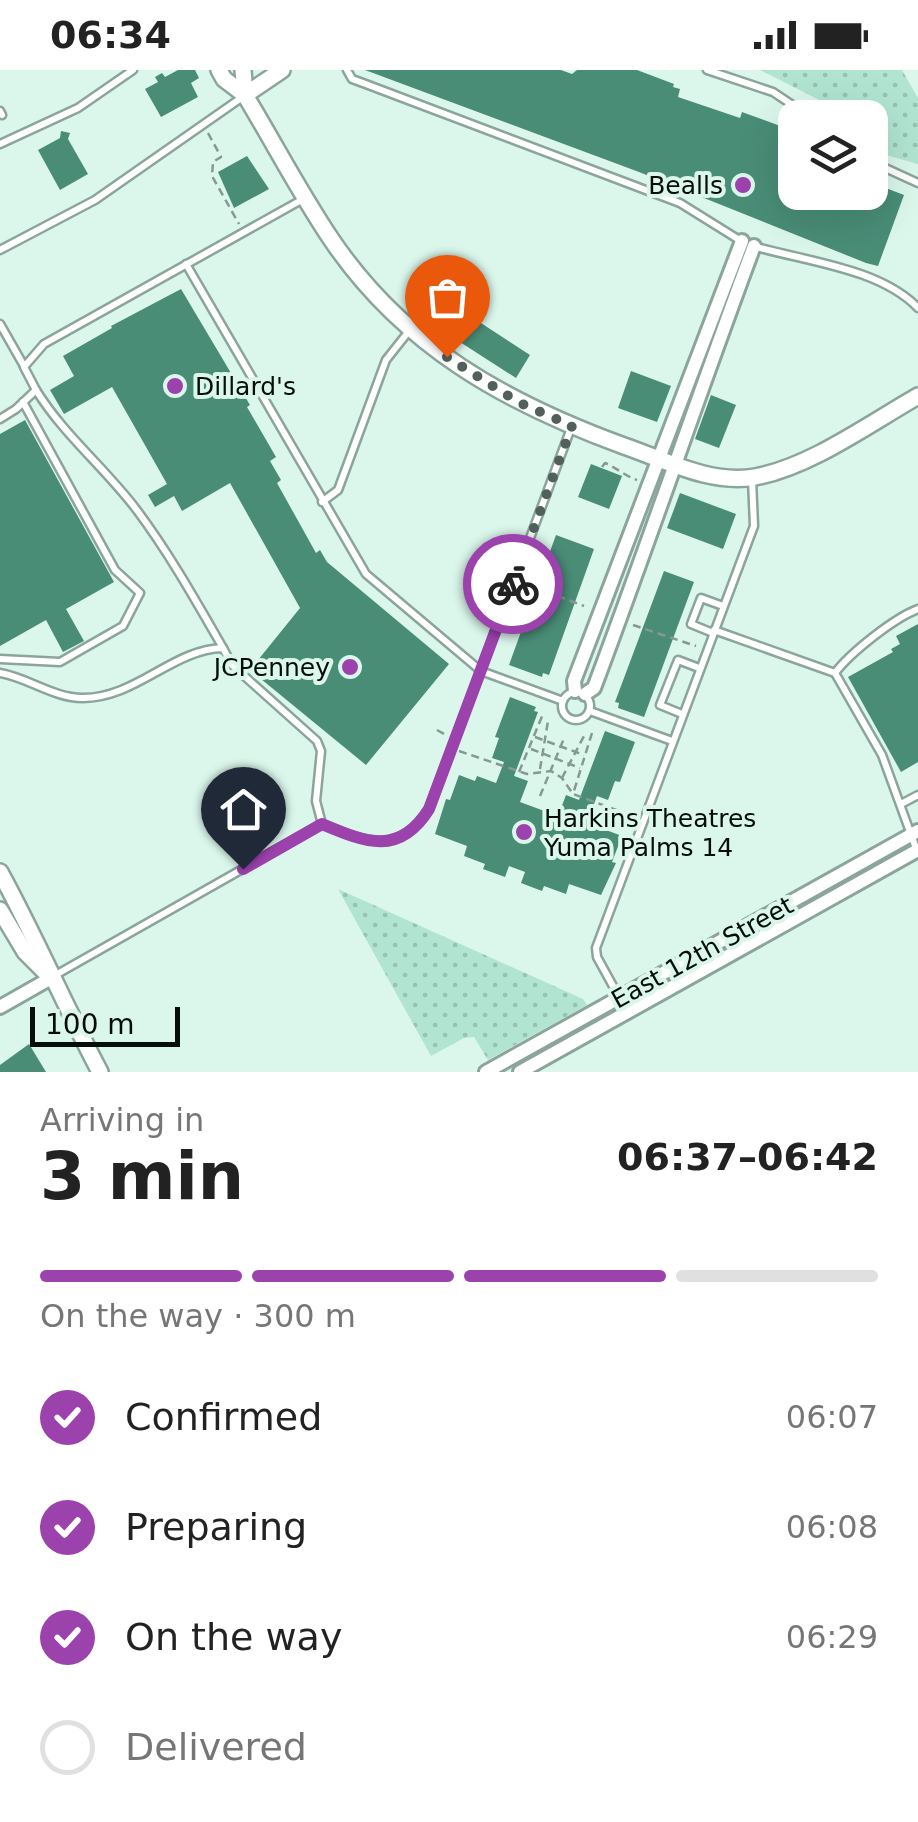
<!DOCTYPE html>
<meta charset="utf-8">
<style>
:root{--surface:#fff;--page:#f2f2f2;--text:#222;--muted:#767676;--line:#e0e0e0;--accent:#9c42ad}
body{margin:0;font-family:"DejaVu Sans",sans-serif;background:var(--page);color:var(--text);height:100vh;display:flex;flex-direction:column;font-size:38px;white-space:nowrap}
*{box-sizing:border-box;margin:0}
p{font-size:32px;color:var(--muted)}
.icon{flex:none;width:55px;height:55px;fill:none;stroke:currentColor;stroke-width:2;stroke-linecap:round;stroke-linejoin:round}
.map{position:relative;height:1002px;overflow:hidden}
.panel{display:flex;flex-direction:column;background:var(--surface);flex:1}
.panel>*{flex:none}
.buttons{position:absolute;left:778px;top:30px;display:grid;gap:20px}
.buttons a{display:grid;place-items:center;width:110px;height:110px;border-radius:20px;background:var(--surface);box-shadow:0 10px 40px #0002;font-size:50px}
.scale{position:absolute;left:30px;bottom:25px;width:150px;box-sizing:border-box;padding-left:10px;border:5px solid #060e0b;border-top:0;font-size:28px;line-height:35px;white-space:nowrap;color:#060e0b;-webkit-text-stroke:8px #dbf7ec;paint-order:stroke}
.pin{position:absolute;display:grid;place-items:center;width:85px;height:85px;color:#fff;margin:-102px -42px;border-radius:50% 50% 50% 0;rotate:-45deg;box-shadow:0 0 10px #0007}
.pin .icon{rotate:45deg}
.courier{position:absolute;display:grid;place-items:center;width:100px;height:100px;margin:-50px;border:8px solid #9c42ad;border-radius:50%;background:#fff;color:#222;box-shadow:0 2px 12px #0007}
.summary em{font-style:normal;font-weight:600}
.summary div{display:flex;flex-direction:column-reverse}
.summary{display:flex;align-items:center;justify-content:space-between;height:170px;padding:0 40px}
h1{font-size:65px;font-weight:600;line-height:75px}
.bar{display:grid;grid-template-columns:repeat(4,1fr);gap:15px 10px;align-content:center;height:120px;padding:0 40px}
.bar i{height:12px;border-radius:8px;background:var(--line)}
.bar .on{background:var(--accent)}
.bar p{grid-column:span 4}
ol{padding:0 40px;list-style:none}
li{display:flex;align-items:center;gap:30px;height:110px}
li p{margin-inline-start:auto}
li .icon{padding:10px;border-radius:50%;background:var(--accent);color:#fff;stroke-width:4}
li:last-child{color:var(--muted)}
li i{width:55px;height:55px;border:5px solid var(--line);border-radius:50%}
.status{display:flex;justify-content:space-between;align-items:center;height:70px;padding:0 50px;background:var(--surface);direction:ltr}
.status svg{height:28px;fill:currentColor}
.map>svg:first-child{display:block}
.grass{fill:url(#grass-dots)}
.building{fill:#498d77}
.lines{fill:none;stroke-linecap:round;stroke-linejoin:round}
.service-casing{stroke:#8ba59c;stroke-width:11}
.minor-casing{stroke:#8ba59c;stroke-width:18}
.tertiary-casing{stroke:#8ba59c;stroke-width:20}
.path{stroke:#859992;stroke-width:2.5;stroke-dasharray:8 5;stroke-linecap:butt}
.service{stroke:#fff;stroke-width:6}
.minor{stroke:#fff;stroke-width:12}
.tertiary{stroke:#fff;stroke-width:15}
.done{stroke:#51605a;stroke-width:10;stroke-dasharray:0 18}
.route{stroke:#9c42ad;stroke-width:12}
.poi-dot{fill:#9c42ad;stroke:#dbf7ec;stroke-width:4}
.labels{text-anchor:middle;stroke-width:8;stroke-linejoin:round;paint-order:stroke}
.poi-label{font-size:25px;fill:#060e0b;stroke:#dbf7ec;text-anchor:end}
.street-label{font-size:25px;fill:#060e0b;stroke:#dbf7ec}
</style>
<div class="status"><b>06:34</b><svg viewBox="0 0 49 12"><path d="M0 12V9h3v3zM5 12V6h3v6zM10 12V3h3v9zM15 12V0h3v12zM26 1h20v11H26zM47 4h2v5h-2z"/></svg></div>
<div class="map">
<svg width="918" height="1002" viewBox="0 0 918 1002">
<defs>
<pattern id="grass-dots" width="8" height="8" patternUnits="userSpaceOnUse" patternTransform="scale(2.5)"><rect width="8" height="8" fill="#b1e5d2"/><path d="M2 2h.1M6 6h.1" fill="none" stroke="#97c3b3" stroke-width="1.8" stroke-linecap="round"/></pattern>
</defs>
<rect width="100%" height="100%" fill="#dbf7ec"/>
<!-- grass -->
<g class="grass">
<polygon points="760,0 902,0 918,28 918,94 886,85 870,72 870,48 849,47 843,42"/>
<polygon points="338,819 583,929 587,935 488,990 474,967 464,968 431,986"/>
</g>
<!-- building -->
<g class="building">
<polygon points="178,0 195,0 199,8 191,13 198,27 161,47 145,19 158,12 155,7 162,3 165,7"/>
<polygon points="365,0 561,0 572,4 577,0 637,0 674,14 673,17 680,19 678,27 740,48 742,42 783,57 795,45 795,122 870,122 870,112 904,125 878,196 866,193 639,102"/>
<polygon points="61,61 70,63 68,69 88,104 60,120 38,80 60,68"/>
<polygon points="247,86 269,119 234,138 218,102"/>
<polygon points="181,219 250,335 247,337 276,387 270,391 281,410 277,413 316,483 320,480 327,492 449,594 366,695 250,600 300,538 230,413 182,441 174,426 155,437 148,425 167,414 112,317 64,344 50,320 74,306 63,286 112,258 111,256"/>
<polygon points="461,240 530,285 516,308 446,263"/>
<polygon points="631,301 671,316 657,352 618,338"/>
<polygon points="711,325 736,335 719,378 695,369"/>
<polygon points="25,350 114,512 66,539 84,571 63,582 46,550 0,576 0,364"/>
<polygon points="591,394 622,406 609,439 578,427"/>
<polygon points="680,423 736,444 723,479 667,458"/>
<polygon points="556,465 594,479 549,605 543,603 542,607 509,595"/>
<polygon points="664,501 694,512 644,647 618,638 619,633 615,632"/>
<polygon points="918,554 918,692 901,702 848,607 893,582 891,579 900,574 896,566"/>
<polygon points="510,627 536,637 534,641 538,642 514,706 528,711 520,732 558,746 566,725 579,730 605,661 635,672 620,712 615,711 608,730 597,726 589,747 608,754 606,760 622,766 612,792 616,793 601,825 569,814 566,824 544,816 542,821 521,813 525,802 509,796 505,807 483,799 485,794 464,786 467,776 435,764 446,729 450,730 459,705 475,711 477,706 496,713 504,692 492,688 499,668 495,667"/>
<polygon points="29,974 46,1002 0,1002 0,995"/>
</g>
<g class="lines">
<!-- service casing -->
<g class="service-casing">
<g id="service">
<polyline points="347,0 352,9 363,13 680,133 741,171"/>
<polyline points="707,0 773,22 812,48"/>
<polyline points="0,41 2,45"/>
<polyline points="0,74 78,38 133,0"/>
<polyline points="870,91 918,113"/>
<path d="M 753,176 C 804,191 880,198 918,238"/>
<polyline points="0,180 95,130 244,26"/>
<polyline points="186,194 366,504 481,601 563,631"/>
<polyline points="0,254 24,296"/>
<path d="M 36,320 C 63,364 105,398 136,439 C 169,483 196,531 223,578"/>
<polyline points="0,349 16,339 36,320 24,297 44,274 305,128"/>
<polyline points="322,432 338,420 386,290 409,261"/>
<polyline points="714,560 835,603"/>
<polyline points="713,563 691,554 701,528 723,536"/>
<polyline points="0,589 60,592 123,556 140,523 115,500 23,332"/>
<path d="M 0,603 C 29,608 53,628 83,628 C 136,628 173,579 223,578 L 232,595 L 317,671 L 321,681 L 316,731 L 322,754 L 52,907"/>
<circle cx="576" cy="636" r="14"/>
<polyline points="590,641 672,671"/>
<polyline points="682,644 660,635 678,590 699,598"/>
<polyline points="901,734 918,725"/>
<path d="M 322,754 C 366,772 399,786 429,739 L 571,358"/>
<path d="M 917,781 L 882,685 L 835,603 C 850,583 894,548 918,539"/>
<polyline points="619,927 597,887 596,878 754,456 752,409"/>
</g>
</g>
<!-- minor casing -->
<g class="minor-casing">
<g id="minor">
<path d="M 575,621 L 574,611 C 629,464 687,318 742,171"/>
<path d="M 585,624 L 594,618 C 649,472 699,323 754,176"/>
<polyline points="0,937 51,908"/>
<polyline points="486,1002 918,761"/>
<polyline points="520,1002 918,780"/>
</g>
</g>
<!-- tertiary casing -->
<g class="tertiary-casing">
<g id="tertiary">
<path d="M 219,0 L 224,9 L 245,25 C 274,73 300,123 331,169 C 403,276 506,333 624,376 C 665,390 711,415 755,407 C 810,397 869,354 918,326"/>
<polyline points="243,0 245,25"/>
<polyline points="245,25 282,0"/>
<path d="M 0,802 C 36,868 65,936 100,1002"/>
<polyline points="0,840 25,882 48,905"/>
</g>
</g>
<!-- path -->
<g class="path">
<polyline points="208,63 221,87 213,92 212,106 239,154"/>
<path d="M 602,397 L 605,393 C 617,398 625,406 637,410"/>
<polyline points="521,512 584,536"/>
<polyline points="633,555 696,576"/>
<polyline points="437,660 446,665"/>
<polyline points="592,663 573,724 633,746"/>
<polyline points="535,667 584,685"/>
<polyline points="531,679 580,698"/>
<polyline points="459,681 527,704 551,701 562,708 573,724"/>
<polyline points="540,699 548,651"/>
<polyline points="519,702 543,644"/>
<polyline points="562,708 584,666"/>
<polyline points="540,726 565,666"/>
</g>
<!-- service -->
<use href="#service" class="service"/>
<!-- minor -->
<use href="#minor" class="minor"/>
<!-- tertiary -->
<use href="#tertiary" class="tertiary"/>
</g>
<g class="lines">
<!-- done -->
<polyline class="done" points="447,287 518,332 572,356 513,514"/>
<!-- route -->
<path class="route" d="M 243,799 L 322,754 C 365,772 399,787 429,739 L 513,514"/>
</g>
<!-- markers -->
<g class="poi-dot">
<circle cx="743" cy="115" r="10"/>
<circle cx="175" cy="316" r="10"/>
<circle cx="350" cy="597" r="10"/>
<circle cx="524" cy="762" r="10"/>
</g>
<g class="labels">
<!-- poi labels -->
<g class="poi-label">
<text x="723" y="124">Bealls</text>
<text x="195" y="325" text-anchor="start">Dillard's</text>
<text x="330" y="606">JCPenney</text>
<text x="544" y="757" text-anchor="start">Harkins Theatres<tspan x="544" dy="29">Yuma Palms 14</tspan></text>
</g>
<!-- street labels -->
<g class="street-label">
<text transform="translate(702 882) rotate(-29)" y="9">East 12th Street</text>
</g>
</g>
</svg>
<div class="buttons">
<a><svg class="icon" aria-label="layers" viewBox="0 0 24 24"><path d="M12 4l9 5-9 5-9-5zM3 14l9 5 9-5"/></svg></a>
</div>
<div class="scale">100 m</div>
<div class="pin" style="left:447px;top:287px;background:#ea580c"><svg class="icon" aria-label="bag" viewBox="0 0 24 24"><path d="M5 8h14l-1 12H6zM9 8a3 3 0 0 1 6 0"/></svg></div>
<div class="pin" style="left:243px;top:799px;background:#1f2937"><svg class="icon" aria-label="home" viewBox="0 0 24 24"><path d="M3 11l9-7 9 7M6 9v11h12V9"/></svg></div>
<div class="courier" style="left:513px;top:514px"><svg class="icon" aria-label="bike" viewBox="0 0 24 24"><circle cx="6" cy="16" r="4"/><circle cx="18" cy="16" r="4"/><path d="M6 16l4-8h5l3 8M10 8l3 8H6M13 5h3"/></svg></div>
</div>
<section class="panel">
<div class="summary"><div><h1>3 min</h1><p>Arriving in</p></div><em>06:37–06:42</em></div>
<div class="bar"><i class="on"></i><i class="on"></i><i class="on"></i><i></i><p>On the way · 300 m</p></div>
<ol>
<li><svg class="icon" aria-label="check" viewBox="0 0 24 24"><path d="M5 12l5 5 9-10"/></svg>Confirmed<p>06:07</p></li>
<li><svg class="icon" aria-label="check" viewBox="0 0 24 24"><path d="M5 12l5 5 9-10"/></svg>Preparing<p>06:08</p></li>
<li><svg class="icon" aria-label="check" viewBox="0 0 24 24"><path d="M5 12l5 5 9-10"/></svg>On the way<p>06:29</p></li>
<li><i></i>Delivered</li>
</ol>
</section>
